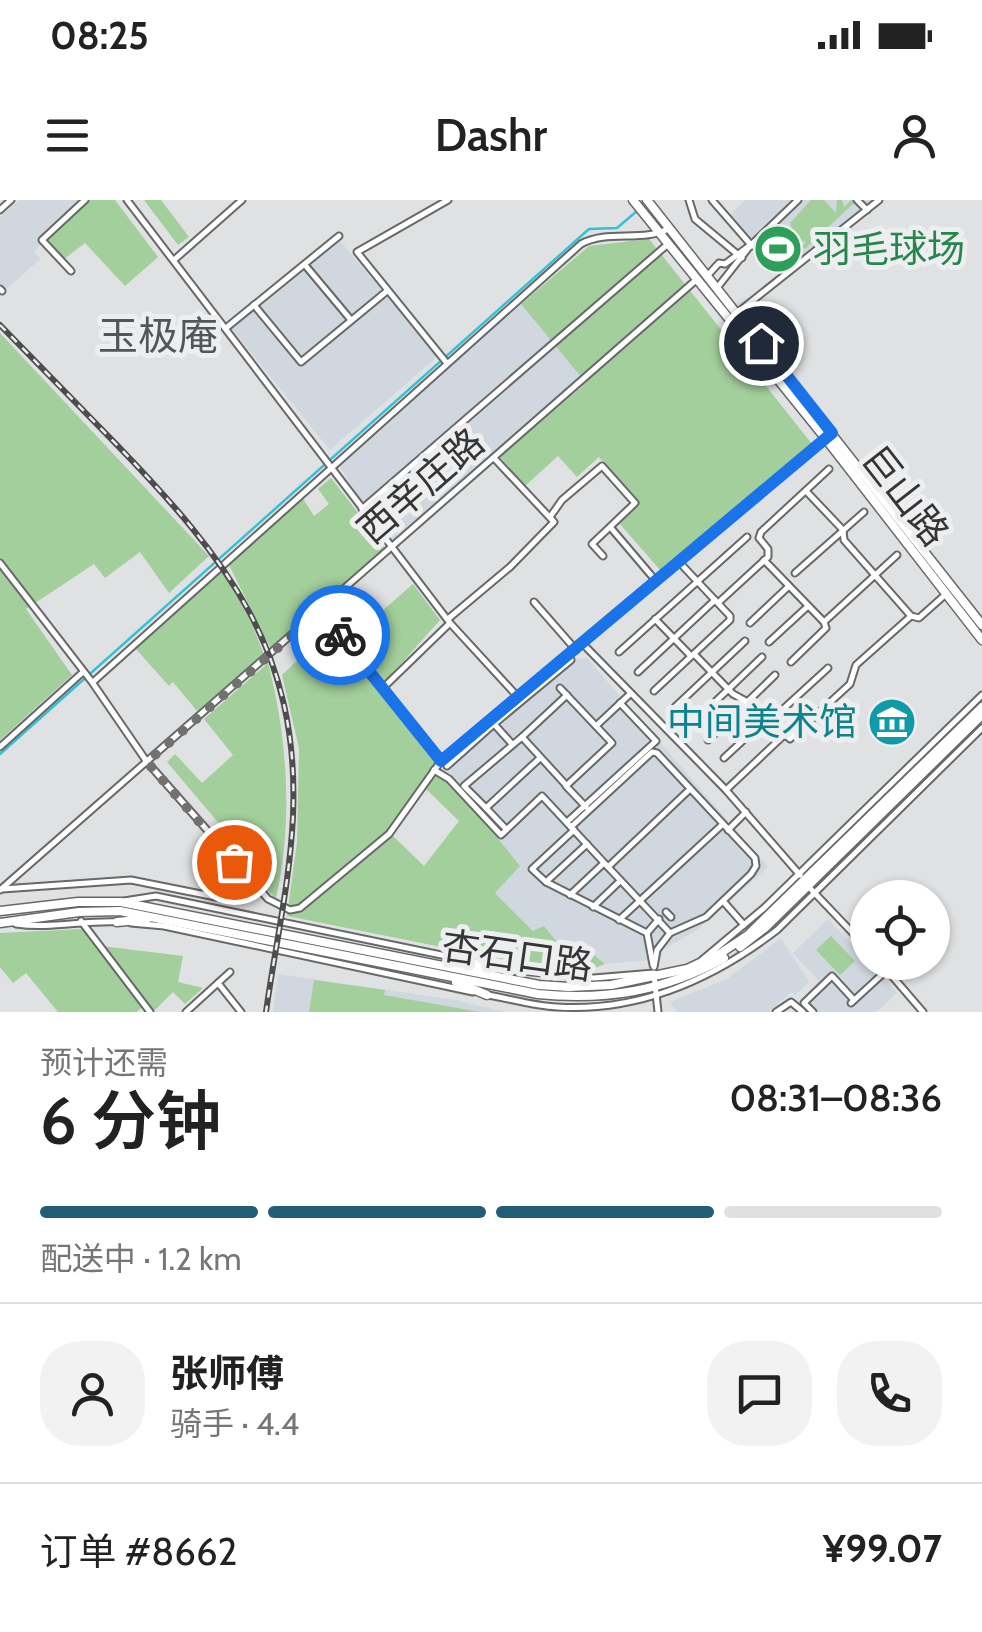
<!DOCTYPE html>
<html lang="zh">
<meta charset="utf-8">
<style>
:root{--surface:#fff;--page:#f2f2f2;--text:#222;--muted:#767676;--line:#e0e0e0;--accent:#225d75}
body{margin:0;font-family:Cabin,"Noto Sans SC",sans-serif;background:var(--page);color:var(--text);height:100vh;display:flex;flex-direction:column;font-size:38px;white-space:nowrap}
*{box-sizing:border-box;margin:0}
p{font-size:32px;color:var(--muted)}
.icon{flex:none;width:55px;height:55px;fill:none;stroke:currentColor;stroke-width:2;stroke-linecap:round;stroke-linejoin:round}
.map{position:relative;height:812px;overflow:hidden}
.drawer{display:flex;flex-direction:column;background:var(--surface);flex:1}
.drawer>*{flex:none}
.buttons{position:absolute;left:850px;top:680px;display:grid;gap:20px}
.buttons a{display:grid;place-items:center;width:100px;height:100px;border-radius:50%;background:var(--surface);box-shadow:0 2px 8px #0004;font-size:50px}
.pin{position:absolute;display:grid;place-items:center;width:85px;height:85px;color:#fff;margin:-42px;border:5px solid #fff;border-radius:50%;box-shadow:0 2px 10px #0007}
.courier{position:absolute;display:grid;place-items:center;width:100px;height:100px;margin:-50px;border:8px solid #1a73e8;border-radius:50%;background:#fff;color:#222;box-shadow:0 2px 12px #0007}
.overview em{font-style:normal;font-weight:600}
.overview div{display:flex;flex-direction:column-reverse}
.overview{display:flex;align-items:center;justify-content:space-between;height:170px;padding:0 40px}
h1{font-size:65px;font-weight:600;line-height:75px}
.bar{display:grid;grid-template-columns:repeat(4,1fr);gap:15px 10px;align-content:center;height:120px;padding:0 40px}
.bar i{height:12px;border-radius:8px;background:var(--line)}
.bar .active{background:var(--accent)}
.bar p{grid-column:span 4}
.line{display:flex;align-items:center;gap:25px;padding:0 40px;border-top:2px solid var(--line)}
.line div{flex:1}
.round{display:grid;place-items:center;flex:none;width:105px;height:105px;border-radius:40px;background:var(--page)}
.status{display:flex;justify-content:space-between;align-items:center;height:70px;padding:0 50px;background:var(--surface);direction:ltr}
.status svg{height:28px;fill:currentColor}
header{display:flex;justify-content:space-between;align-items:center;height:130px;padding:0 40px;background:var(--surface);font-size:45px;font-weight:600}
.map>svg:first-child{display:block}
.built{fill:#d1d7de}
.green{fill:#a3cf9c;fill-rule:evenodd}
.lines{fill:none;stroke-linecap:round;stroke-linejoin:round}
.stream{stroke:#34c1d7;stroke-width:2.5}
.minor-casing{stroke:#676868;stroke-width:9}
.major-casing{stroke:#676868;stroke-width:11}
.minor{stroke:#fff;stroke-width:5}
.major{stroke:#fff;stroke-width:8}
.rail-casing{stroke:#4d4d4e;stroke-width:6}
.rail{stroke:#edeeef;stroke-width:2.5;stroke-dasharray:8;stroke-linecap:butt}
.done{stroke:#717172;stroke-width:10;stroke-dasharray:0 18}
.route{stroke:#1a73e8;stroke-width:12}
.labels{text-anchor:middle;stroke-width:10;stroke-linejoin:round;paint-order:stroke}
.leisure-label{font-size:38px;fill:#27864d;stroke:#edeeef;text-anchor:start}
.street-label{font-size:38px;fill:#353536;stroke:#edeeef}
.culture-label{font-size:38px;fill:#0d838f;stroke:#edeeef;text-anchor:end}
.neighbourhood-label{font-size:40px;fill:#545556;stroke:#edeeef}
</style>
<div class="status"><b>08:25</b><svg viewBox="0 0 49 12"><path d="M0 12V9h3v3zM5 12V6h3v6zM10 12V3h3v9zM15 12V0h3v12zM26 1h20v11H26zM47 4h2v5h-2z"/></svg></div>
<header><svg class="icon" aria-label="menu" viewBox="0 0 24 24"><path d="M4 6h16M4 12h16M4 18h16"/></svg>Dashr<svg class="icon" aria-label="person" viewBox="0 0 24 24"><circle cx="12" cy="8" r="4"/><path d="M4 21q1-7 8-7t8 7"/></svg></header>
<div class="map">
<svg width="982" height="812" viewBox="0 0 982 812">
<rect width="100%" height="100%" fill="#e0e1e2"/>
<!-- built -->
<g class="built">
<polygon points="19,0 90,0 34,51 40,59 5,90 0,84 0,17"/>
<polygon points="745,0 873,0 784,72 730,15"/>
<polygon points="340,41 438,156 330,250 232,129"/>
<polygon points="521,104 581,177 394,342 365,309 340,267"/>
<polygon points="587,458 768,667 697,730 662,750 661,759 605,764 588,750 564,751 544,727 534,731 494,692 520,666 443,570 575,459"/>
<polygon points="828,719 897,793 876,812 810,812 799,801 819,781 793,753"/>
<polygon points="781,738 809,782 795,795 791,792 769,812 677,812 670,802 727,779"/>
<polygon points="278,774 455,800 506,812 273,812"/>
</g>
<!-- green -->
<g class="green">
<polygon points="90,0 115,0 158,57 125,86 85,43 64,59 46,40"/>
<polygon points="144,0 161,0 189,37 178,45"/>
<polygon points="811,0 824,0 836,13 837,0 842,0 844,7 851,0 856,1 805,49 802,46 806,42 795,38 790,23"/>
<polygon points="649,39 812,244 661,371 619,323 639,303 599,257 577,277 558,256 525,286 500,257 586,183 521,104 589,46"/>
<polygon points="0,133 209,356 169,393 140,352 105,378 94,364 26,409 72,475 0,540"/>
<polygon points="331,278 386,349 271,449 229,365 302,297 314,316 329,304 318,289"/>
<polygon points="221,368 252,424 264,455 197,511 173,482 169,486 135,448"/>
<polygon points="413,384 440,420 383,484 334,424 360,402 373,419"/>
<path d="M 330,430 L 520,666 L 495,693 L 533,731 L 544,726 L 564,751 L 588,750 L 605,764 L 590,770 L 541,767 L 287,716 L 297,642 L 299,548 L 282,475 ZM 426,589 L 459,621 L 424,666 L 392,635 Z"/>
<path d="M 268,463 C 288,540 293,621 276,699 L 214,634 L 221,626 L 167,562 L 175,554 L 202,583 L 233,555 L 204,519 Z"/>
<polygon points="82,729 142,807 137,812 58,812 26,773 13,783 0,767 0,733"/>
<polygon points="831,736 855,761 840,775 816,750"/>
<polygon points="102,746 183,756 178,782 203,788 185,804 173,792 154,811"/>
<polygon points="314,780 385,790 384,795 480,812 309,812"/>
</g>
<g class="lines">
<!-- stream -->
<polyline class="stream" points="0,554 589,29 617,28 637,11"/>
<!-- minor casing -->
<g class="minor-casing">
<g id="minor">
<polyline points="127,0 450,423 517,496"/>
<polyline points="689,0 695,19 742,58"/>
<polyline points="712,0 752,46"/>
<polyline points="857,0 867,10"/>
<polyline points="0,10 11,0"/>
<polyline points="174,60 242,0"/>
<polyline points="305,65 351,120"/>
<polyline points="71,71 42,40 85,0"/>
<polyline points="708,75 719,63 725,64 749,46"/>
<polyline points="717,88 750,46 798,0"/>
<polyline points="0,89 2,91"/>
<polyline points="254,105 301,162 387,91"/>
<polyline points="737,113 879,0"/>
<polyline points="226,128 339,36"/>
<polyline points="446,162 357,52 448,0"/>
<polyline points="806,291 843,330 844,340 911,416"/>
<polyline points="362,309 668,44"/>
<polyline points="550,317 562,300 602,266 635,303 592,344 603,356"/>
<polyline points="611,328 656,381"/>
<polyline points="764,360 824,422 826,428 791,462"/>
<polyline points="0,363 92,482 147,562 268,699 290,710 300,708 389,634 441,561 827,238"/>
<polyline points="795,373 864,312"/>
<polyline points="534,402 576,450"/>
<polyline points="718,403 768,357 768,349 759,338 761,332 829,269"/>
<polyline points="321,412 441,561"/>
<polyline points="448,419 510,367 554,322 494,258"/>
<polyline points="655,419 691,456"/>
<polyline points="824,422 897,355"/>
<polyline points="750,423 789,386"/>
<polyline points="769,442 807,407"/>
<polyline points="583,444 726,590 800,675"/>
<polyline points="619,452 747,337"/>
<polyline points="694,454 733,494 753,505 790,539 850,484 856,465 911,416 919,418 946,394"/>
<polyline points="638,472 715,400"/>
<path d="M 93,482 L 581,44 C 608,29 643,43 670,28"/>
<polyline points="383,488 450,423"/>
<polyline points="560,488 612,543 566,586 586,607"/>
<polyline points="654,491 730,420 730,416 679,362"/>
<polyline points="675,507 745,441"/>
<polyline points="769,522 828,468"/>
<polyline points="494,524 571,460"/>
<polyline points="691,525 762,457"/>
<polyline points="596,526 630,494"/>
<polyline points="708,540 775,475"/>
<polyline points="0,547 83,472"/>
<polyline points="724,558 766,519"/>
<polyline points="447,566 494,524 512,544"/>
<polyline points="434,570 449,579 501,635 542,596 608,667 689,590"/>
<polyline points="566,585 522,537 567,495"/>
<polyline points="726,590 782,537"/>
<polyline points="486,608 464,586 522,537"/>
<polyline points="567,622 656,541 620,503"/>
<polyline points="571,627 652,552 657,553 755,658 756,666 751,674 706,717 670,733 657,750 654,767"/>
<polyline points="506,629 486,608 540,558"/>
<polyline points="728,630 746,612"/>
<polyline points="587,644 546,682 647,733 653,765"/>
<polyline points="608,667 670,733"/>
<polyline points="546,682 532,669 574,630"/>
<polyline points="806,684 868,749"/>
<polyline points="2,689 131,680 226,699 240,696 256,686"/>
<polyline points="0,690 696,80"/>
<polyline points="570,695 604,663"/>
<polyline points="124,701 156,696 480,763"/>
<polyline points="723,701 744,725"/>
<polyline points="593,707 620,681"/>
<polyline points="666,712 671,717"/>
<polyline points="619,720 723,624"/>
<polyline points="81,721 150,812"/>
<polyline points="131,723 164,726 473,792"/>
<path d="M 16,724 C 50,729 85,720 120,722"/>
<polyline points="647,733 659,719"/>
<polyline points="702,760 764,708 982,495"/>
<polyline points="880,762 923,812"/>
<polyline points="511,770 594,778 654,773"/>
<polyline points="654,775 658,812"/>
<polyline points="218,783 241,812"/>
<path d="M 488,795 C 511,799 534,806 557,807 C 640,812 712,780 777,730 L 982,528"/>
<polyline points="851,803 887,770"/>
<polyline points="186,812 230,772"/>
<polyline points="776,812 791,802 803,812"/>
<polyline points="813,812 804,803 832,776 854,800"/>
</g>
</g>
<!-- major casing -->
<g class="major-casing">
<g id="major">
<polyline points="633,0 826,239 982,440"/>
<polyline points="647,0 982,425"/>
<polyline points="0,711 78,702 121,702 539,785 569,787 611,785 687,769 721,753 748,735 982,507"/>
<polyline points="117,722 147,719"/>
<path d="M 0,723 L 79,712 L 120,711 L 538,794 C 605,801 665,791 724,758"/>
<polyline points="740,747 766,727 982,515"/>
<polyline points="473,766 513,770"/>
<polyline points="456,782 487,795"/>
</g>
</g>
<!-- minor -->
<use href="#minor" class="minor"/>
<!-- major -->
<use href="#major" class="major"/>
<!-- rail casing -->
<g class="rail-casing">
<path id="rail" d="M 0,125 C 39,165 78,205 117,245 C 226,358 300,450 293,616 C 290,682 275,747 266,812"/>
</g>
<!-- rail -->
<use href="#rail" class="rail"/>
</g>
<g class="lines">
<!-- done -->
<polyline class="done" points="234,662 147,562 320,411 340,435"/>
<!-- route -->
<polyline class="route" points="340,435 441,561 832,233 761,143"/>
</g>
<!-- icons -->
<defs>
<g id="stadium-disc" transform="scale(2.5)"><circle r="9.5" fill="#2e9e5b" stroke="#edeeef"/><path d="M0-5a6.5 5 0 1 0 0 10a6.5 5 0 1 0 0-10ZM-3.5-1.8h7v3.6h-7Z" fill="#fff"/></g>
<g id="museum-disc" transform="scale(2.5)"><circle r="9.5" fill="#0f9aa8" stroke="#edeeef"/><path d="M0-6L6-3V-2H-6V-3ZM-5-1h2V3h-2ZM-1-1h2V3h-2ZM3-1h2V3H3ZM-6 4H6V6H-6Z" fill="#fff"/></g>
</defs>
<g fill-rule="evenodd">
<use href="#stadium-disc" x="778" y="49"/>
<use href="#museum-disc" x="892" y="522"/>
</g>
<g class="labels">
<!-- leisure labels -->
<g class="leisure-label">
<text x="813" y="62">羽毛球场</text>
</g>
<!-- street labels -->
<g class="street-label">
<text transform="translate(421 286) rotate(-41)" y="13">西辛庄路</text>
<text transform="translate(905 296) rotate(52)" y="13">巨山路</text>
<text transform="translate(517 756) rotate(8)" y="13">杏石口路</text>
</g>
<!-- culture labels -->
<g class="culture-label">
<text x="857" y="535">中间美术馆</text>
</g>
<!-- neighbourhood labels -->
<g class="neighbourhood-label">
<text x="158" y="150">玉极庵</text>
</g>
</g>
</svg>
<div class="buttons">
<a><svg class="icon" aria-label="locate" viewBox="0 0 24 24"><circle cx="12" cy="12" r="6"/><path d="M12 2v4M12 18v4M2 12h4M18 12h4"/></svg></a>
</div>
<div class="pin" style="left:234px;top:662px;background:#ea580c"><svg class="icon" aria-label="bag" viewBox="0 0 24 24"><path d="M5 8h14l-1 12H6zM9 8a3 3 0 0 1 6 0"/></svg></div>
<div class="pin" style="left:761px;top:143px;background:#1f2937"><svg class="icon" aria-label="home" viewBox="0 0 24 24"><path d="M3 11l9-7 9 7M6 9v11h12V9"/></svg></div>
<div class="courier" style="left:340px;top:435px"><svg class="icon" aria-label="bike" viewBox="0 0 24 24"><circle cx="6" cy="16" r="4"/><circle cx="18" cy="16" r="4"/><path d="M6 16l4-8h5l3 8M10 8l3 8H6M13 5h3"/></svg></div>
</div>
<section class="drawer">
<div class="overview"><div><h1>6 分钟</h1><p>预计还需</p></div><em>08:31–08:36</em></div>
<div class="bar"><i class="active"></i><i class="active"></i><i class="active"></i><i></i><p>配送中 · 1.2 km</p></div>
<div class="line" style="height:180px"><a class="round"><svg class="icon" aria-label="person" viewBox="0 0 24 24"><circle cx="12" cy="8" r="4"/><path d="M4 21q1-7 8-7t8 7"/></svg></a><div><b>张师傅</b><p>骑手 · 4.4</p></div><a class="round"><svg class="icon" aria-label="chat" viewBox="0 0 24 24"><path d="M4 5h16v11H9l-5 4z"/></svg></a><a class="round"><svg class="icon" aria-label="phone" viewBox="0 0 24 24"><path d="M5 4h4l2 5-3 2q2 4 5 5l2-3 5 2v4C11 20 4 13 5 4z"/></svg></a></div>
<div class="line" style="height:130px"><div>订单 #8662</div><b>¥99.07</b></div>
</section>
